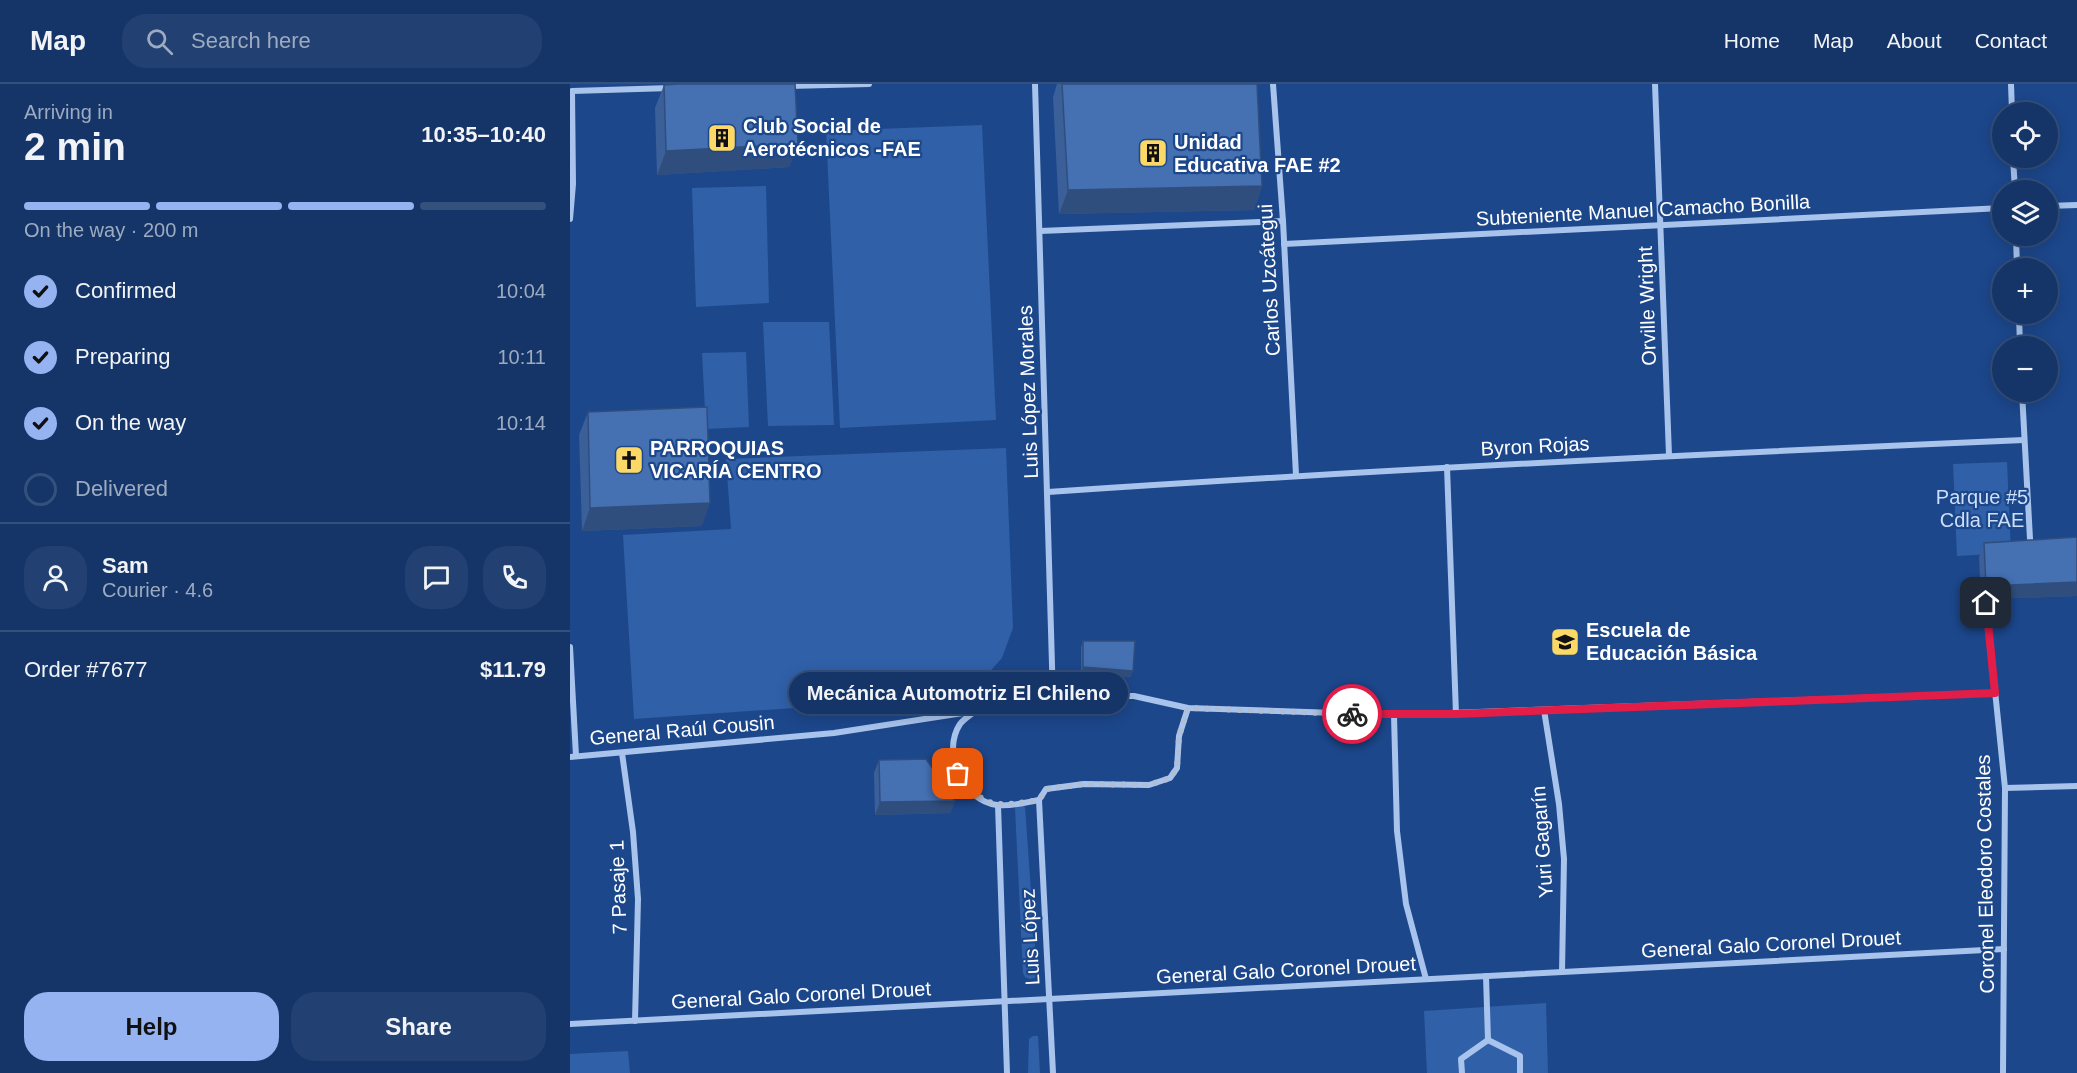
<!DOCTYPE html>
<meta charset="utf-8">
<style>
:root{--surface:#153568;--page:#224071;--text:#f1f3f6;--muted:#9dabc0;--line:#34507c;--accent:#95b2f1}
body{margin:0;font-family:Helvetica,sans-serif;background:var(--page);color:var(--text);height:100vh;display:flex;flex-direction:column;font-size:22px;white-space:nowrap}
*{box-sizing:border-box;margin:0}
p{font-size:20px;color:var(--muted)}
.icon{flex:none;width:33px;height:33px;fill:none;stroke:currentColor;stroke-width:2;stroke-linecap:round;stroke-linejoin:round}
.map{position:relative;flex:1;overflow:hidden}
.panel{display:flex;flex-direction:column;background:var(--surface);width:570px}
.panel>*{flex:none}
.buttons{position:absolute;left:1422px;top:18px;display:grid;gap:12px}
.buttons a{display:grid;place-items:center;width:66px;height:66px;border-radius:50%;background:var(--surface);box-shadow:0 3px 15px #0003,0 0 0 2px var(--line);font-size:30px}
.pin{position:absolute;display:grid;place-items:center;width:51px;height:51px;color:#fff;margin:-26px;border-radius:12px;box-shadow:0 3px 9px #0006}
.courier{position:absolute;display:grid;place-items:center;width:60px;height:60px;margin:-30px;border:4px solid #e11d48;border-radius:50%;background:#fff;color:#222;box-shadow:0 2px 8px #0007}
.bubble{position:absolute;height:42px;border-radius:21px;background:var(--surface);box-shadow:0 3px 15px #0003,0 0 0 2px var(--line);font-size:20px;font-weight:700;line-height:42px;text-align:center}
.summary em{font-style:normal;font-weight:700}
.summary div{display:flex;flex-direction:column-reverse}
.summary{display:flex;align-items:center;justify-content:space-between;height:102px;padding:0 24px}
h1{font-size:39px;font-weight:700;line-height:45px}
.bar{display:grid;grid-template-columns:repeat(4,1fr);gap:9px 6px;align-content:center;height:72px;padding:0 24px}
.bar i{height:8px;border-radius:4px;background:var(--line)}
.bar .selected{background:var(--accent)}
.bar p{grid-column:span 4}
.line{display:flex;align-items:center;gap:15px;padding:0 24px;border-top:2px solid var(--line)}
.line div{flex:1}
.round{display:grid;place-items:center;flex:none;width:63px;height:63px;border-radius:24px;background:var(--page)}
ol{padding:0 24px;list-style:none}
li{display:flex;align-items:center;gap:18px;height:66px}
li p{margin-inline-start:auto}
li .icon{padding:6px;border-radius:50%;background:var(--accent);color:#111;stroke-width:4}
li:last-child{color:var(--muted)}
li i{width:33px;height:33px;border:3px solid var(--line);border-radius:50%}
.primary-button{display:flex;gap:12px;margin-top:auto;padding:12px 24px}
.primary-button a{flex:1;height:69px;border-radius:24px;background:var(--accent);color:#111;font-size:24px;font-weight:700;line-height:69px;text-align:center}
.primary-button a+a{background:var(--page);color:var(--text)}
header{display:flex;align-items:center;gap:36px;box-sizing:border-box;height:84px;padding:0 30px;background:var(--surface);border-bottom:2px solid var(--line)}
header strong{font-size:28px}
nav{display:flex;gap:33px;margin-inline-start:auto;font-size:21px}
.search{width:420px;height:54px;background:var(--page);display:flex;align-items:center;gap:15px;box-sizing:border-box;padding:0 21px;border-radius:24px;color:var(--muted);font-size:22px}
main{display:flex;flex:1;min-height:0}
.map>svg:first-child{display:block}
.green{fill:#3060a8}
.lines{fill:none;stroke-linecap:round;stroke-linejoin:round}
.street{stroke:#a8c3ec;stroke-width:6}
.wall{fill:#3b6099}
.shaded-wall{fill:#304e7d}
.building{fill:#4570b2;stroke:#304e7d;stroke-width:1.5}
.done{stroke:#b0bfd6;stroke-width:6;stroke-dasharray:0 10.8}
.route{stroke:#e11d48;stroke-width:8}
.labels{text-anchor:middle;stroke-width:4.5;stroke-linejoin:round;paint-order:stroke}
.poi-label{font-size:20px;font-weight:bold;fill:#fff;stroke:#1c478b;text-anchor:start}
.street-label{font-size:20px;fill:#fff;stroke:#1c478b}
.park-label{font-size:20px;fill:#cddff9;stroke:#1c478b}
</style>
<header>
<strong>Map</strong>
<div class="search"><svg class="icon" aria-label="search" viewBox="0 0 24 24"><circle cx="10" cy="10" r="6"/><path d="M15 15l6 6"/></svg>Search here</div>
<nav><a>Home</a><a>Map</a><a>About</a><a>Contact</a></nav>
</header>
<main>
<section class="panel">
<div class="summary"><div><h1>2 min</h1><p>Arriving in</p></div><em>10:35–10:40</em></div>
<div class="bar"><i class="selected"></i><i class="selected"></i><i class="selected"></i><i></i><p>On the way · 200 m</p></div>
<ol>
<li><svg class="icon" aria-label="check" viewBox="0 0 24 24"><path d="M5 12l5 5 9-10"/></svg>Confirmed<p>10:04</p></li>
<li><svg class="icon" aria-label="check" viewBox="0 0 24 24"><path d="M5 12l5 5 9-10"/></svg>Preparing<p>10:11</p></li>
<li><svg class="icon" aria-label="check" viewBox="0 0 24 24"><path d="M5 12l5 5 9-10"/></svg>On the way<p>10:14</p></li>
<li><i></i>Delivered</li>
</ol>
<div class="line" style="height:108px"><a class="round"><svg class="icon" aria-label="person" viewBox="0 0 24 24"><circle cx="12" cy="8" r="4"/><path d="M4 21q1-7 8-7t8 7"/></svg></a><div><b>Sam</b><p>Courier · 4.6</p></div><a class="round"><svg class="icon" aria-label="chat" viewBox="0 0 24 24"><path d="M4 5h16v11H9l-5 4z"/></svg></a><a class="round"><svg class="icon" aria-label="phone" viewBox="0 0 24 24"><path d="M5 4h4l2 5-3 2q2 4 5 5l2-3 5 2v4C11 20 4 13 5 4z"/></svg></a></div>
<div class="line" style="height:78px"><div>Order #7677</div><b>$11.79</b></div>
<div class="primary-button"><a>Help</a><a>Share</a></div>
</section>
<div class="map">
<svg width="1507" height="989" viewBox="0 0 1507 989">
<rect width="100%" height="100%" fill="#1c478b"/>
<!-- green -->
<g class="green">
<polygon points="412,41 426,336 270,344 256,47"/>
<polygon points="196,102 199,219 126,223 122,104"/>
<polygon points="193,238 259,238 264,341 198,342"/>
<polygon points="176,268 179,343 136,345 132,269"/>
<polygon points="436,364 443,544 432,574 415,593 312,618 64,635 53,451 161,445 156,375"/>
<polygon points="1437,378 1441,469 1387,472 1383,380"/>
<polygon points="452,721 455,723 467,891 465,894 460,895 455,893 453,889 445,724"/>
<polygon points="976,919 978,989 857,989 854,927"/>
<polygon points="463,952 468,952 470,989 458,989 459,955"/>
<polygon points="58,967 60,989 0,989 0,970"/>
</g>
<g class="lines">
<!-- street -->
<g class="street">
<polyline points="465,0 483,615"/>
<polyline points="703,0 713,137 726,391"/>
<polyline points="1085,0 1099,371"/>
<polyline points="1441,0 1442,28"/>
<polyline points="219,2 299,0"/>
<polyline points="1443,74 1445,106"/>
<polyline points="1478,122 1507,121"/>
<polyline points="0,135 3,100 2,7 101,4"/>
<polyline points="470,147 713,137"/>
<polyline points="1446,152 1447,184"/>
<polyline points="714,160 1432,124"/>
<polyline points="1449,230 1450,262"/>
<polyline points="1452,308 1460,455"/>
<polyline points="877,383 886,630"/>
<path d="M 478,408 C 803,386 1128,370 1454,356"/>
<polyline points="1416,519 1435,704 1433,989"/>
<polyline points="0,563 6,672"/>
<polyline points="974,626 989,720 994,775 992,888"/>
<path d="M 404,628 C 400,631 393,636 390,640 C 371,669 393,717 427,721 C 440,723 457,718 469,716 L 476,705 L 514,700 L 579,701 L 600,694 L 607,684 L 609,652 L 618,624"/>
<polyline points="824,631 827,747 836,820 856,895"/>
<polyline points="52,669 63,748 68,815 65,937"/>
<polyline points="0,673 264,649 483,615 542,612 564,612 618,624 824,631 1425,609"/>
<polyline points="1435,704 1507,702"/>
<polyline points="469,716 483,989"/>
<polyline points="428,721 437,989"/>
<polyline points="916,892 918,956"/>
<polyline points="0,940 1434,865"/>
<polyline points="918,956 950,972 950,989"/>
<polyline points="892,989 891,975 918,956"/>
</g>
</g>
<!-- wall -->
<g class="wall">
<polygon points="487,0 687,0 692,102 684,126 489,130 483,13"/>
<polygon points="94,1 228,60 219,83 87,91 85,24"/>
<polygon points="18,328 132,442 12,447 9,351"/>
<polygon points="1507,453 1507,512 1411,515 1409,473 1414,459"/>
<polygon points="513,557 561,593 511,589 511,563"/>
<polygon points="309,676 385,717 380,729 305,731 304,689"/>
</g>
<!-- shaded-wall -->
<g class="shaded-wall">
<polygon points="228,60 219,83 87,91 96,67"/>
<polygon points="692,102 684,126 489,130 498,106"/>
<polygon points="140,419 132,442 12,447 20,424"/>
<polygon points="1507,498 1507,512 1411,515 1416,502"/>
<polygon points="513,583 563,587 561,593 511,589"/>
<polygon points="385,717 380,729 305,731 310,718"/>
</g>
<!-- building -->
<g class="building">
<polygon points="109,0 225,0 228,60 96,67 94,1"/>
<polygon points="492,0 687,0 692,102 498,106"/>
<polygon points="137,323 140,419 20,424 18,328"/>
<polygon points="1507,453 1507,498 1416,502 1414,459"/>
<polygon points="513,557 565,557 563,587 513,583"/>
<polygon points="356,675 385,717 310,718 309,676"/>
</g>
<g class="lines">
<!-- done -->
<path class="done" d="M 388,690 C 417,727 426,722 469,716 L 476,705 L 514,700 L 579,701 L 600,694 L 607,684 L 609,652 L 618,624 L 782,630"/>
<!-- route -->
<polyline class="route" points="782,630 886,630 1425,609 1416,519"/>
</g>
<!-- icons -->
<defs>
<g id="building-square" transform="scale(1.5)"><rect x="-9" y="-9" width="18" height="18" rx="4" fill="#fcd966" stroke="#1c478b"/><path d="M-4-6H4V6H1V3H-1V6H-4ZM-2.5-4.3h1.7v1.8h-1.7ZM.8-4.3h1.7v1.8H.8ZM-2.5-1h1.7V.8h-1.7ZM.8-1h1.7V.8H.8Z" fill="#111"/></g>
<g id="church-square" transform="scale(1.5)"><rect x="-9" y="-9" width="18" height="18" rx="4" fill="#fcd966" stroke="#1c478b"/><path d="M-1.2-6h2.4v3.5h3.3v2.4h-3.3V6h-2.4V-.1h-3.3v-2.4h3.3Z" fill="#111"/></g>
<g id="school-square" transform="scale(1.5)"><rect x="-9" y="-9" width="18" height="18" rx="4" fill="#fcd966" stroke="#1c478b"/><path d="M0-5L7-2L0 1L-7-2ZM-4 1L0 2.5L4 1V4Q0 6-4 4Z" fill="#111"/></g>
</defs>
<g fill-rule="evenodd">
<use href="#building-square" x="152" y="54"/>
<use href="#building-square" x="583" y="69"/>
<use href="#church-square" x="59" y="376"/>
<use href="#school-square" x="995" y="558"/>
</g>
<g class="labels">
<!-- poi labels -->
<g class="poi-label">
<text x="173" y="49">Club Social de<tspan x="173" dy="23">Aerotécnicos -FAE</tspan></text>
<text x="604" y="65">Unidad<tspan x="604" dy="23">Educativa FAE #2</tspan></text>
<text x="80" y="371">PARROQUIAS<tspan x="80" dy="23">VICARÍA CENTRO</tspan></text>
<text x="1016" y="553">Escuela de<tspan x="1016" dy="23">Educación Básica</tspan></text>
</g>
<!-- street labels -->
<g class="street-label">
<text transform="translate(1073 126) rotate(-3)" y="7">Subteniente Manuel Camacho Bonilla</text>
<text transform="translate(699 196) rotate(-93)" y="7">Carlos Uzcátegui</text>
<text transform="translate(1077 222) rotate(-92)" y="7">Orville Wright</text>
<text transform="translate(458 308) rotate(-92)" y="7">Luis López Morales</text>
<text transform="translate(965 362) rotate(-3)" y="7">Byron Rojas</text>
<text transform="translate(112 646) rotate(-5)" y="7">General Raúl Cousin</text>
<text transform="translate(972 758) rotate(-94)" y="7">Yuri Gagarín</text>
<text transform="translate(1415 790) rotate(-91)" y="7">Coronel Eleodoro Costales</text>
<text transform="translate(48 803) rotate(-92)" y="7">7 Pasaje 1</text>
<text transform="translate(460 853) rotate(-93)" y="7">Luis López</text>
<text transform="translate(1201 860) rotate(-3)" y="7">General Galo Coronel Drouet</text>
<text transform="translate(716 886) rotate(-3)" y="7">General Galo Coronel Drouet</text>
<text transform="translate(231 911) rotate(-3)" y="7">General Galo Coronel Drouet</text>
</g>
<!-- park labels -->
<g class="park-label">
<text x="1412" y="420">Parque #5<tspan x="1412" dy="23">Cdla FAE</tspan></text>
</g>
</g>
</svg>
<div class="buttons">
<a><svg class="icon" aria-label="locate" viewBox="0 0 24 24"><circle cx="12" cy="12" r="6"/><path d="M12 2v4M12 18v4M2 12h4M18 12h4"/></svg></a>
<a><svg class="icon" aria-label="layers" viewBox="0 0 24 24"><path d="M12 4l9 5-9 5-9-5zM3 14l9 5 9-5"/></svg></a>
<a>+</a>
<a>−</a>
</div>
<div class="pin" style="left:388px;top:690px;background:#ea580c"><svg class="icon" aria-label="bag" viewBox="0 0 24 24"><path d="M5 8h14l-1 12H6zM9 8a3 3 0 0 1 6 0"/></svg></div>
<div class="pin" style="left:1416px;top:519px;background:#1f2937"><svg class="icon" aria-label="home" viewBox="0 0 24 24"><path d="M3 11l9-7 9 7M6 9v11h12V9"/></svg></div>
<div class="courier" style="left:782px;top:630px"><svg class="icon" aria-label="bike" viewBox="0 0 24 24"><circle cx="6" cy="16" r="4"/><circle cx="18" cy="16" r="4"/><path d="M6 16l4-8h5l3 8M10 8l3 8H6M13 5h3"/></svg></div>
<div class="bubble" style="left:219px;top:588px;width:339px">Mecánica Automotriz El Chileno</div>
</div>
</main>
